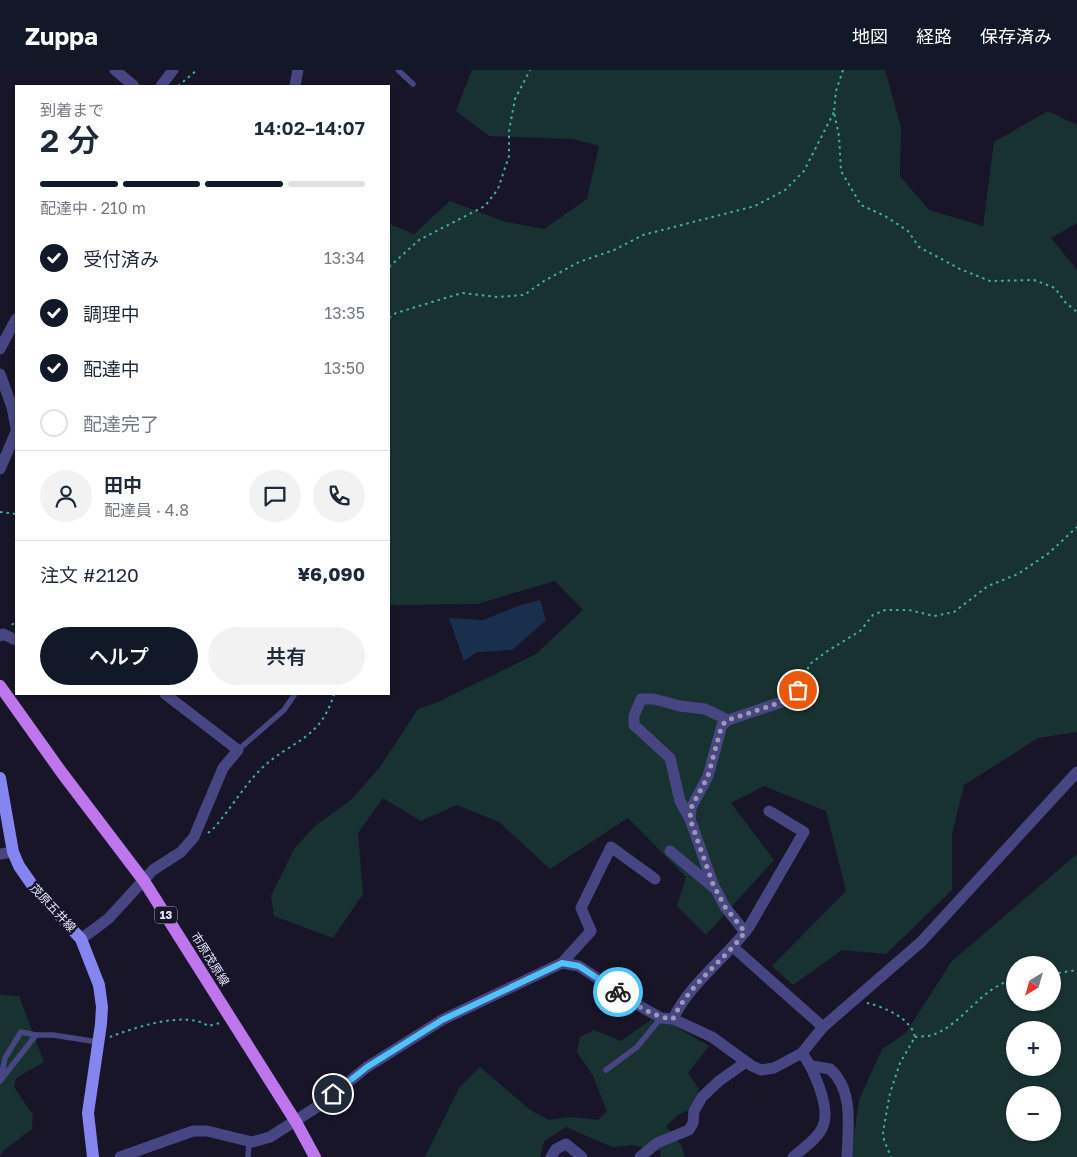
<!DOCTYPE html>
<html lang="ja">
<meta charset="utf-8">
<style>
:root{--surface:#fff;--page:#f2f2f3;--text:#1f2937;--muted:#747a83;--line:#e0e1e3;--accent:#111827}
body{margin:0;font-family:"Golos Text","Noto Sans JP",sans-serif;background:var(--page);color:var(--text);height:100vh;display:flex;flex-direction:column;font-size:19px;white-space:nowrap}
*{box-sizing:border-box;margin:0}
p{font-size:16px;color:var(--muted)}
.icon{flex:none;width:28px;height:28px;fill:none;stroke:currentColor;stroke-width:2;stroke-linecap:round;stroke-linejoin:round}
.map{position:relative;flex:1;overflow:hidden}
.side{position:absolute;left:15px;top:15px;width:375px;height:610px;display:flex;flex-direction:column;background:var(--surface);border-radius:0px;box-shadow:0 1px 4px #0004}
.side>*{flex:none}
.needle{width:32px;rotate:217deg}
.tools{position:absolute;left:1006px;top:886px;display:grid;gap:10px}
.tools a{display:grid;place-items:center;width:55px;height:55px;border-radius:50%;background:var(--surface);box-shadow:0 1px 4px #0004;font-size:25px}
.pin{position:absolute;display:grid;place-items:center;width:42px;height:42px;color:#fff;margin:-21px;border:2px solid #fff;border-radius:50%;box-shadow:0 1px 5px #0007}
.courier{position:absolute;display:grid;place-items:center;width:50px;height:50px;margin:-25px;border:4px solid #4fc3f7;border-radius:50%;background:#fff;color:#222;box-shadow:0 1px 6px #0007}
.summary em{font-style:normal;font-weight:600}
.summary div{display:flex;flex-direction:column-reverse}
.summary{display:flex;align-items:center;justify-content:space-between;height:85px;padding:0 25px}
h1{font-size:32px;font-weight:600;line-height:38px}
.bar{display:grid;grid-template-columns:repeat(4,1fr);gap:8px 5px;align-content:center;height:60px;padding:0 25px}
.bar i{height:6px;border-radius:4px;background:var(--line)}
.bar .selected{background:var(--accent)}
.bar p{grid-column:span 4}
.line{display:flex;align-items:center;gap:12px;padding:0 25px;border-top:1px solid var(--line)}
.line div{flex:1}
.round{display:grid;place-items:center;flex:none;width:52px;height:52px;border-radius:26px;background:var(--page)}
ol{padding:0 25px;list-style:none}
li{display:flex;align-items:center;gap:15px;height:55px}
li p{margin-inline-start:auto}
li .icon{padding:5px;border-radius:50%;background:var(--accent);color:#fff;stroke-width:4}
li:last-child{color:var(--muted)}
li i{width:28px;height:28px;border:2px solid var(--line);border-radius:50%}
.action{display:flex;gap:10px;margin-top:auto;padding:10px 25px}
.action a{flex:1;height:58px;border-radius:30px;background:var(--accent);color:#fff;font-size:20px;font-weight:600;line-height:58px;text-align:center}
.action a+a{background:var(--page);color:var(--text)}
header{display:flex;align-items:center;gap:30px;box-sizing:border-box;height:70px;padding:0 25px;background:var(--accent);color:#fff}
header strong{font-size:24px}
nav{display:flex;gap:28px;margin-inline-start:auto;font-size:18px}
.map>svg:first-child{display:block}
.green{fill:#183231;fill-rule:evenodd}
.water{fill:#192f4e}
.lines{fill:none;stroke-linecap:round;stroke-linejoin:round}
.path{stroke:#42aea4;stroke-width:2;stroke-dasharray:2.5 4;stroke-linecap:butt}
.lane{stroke:#474682;stroke-width:5.5}
.street{stroke:#474682;stroke-width:11}
.secondary{stroke:#8485ee;stroke-width:12}
.primary{stroke:#bd76ec;stroke-width:12}
.done{stroke:#9c9ab2;stroke-width:5;stroke-dasharray:0 9}
.route{stroke:#4fc3f7;stroke-width:6}
.labels{text-anchor:middle;stroke-width:5;stroke-linejoin:round;paint-order:stroke}
.shield{fill:#181529;stroke:#a6a4bc;stroke-width:1}
.shield-label{font-size:11px;font-weight:bold;fill:#e3e1fb}
.street-label{font-size:12px;fill:#e3e1fb;stroke:#181529}
</style>
<header>
<strong>Zuppa</strong>
<nav><a>地図</a><a>経路</a><a>保存済み</a></nav>
</header>
<div class="map">
<svg width="1077" height="1087" viewBox="0 0 1077 1087">
<rect width="100%" height="100%" fill="#181529"/>
<!-- green -->
<g class="green">
<polygon points="472,0 885,0 901,57 900,106 929,140 983,156 994,72 1048,41 1077,55 1077,153 1051,168 1077,200 1077,662 1038,668 964,715 952,764 952,820 886,884 842,880 793,915 772,896 846,821 826,741 764,716 731,733 774,790 706,865 677,836 686,807 628,748 550,799 499,752 457,735 421,751 383,728 358,763 363,824 333,868 274,846 271,826 294,779 315,756 351,730 380,697 418,639 436,633 536,584 583,540 555,511 477,534 389,535 389,154 414,164 450,131 506,152 544,159 587,129 599,76 573,69 489,66 456,41"/>
<path d="M 1077,784 L 1077,1087 L 851,1087 L 859,1030 L 882,979 L 906,963 L 951,892 ZM 1015,895 L 1052,895 L 1052,932 L 1015,932 ZM 1015,960 L 1052,960 L 1052,998 L 1015,998 ZM 1015,1025 L 1052,1025 L 1052,1062 L 1015,1062 Z"/>
<polygon points="0,925 19,926 44,992 16,1008 14,1017 33,1045 32,1059 4,1080 0,1086"/>
<polygon points="651,950 671,954 709,976 688,1003 699,1019 689,1040 678,1045 666,1056 681,1075 685,1087 660,1087 661,1081 632,1075 612,1077 566,1057 544,1071 540,1087 425,1087 459,1018 480,997 529,1039 549,1050 571,1047 598,1050 607,1041 593,1006 577,982 580,967 594,960 621,971"/>
</g>
<!-- water -->
<polygon class="water" points="540,530 546,550 512,580 477,582 464,591 449,548 483,550 518,536"/>
<g class="lines">
<!-- path -->
<g class="path">
<polyline points="843,0 836,21 834,42 839,66 841,101 861,135 885,146 908,161 919,177 960,199 990,211 1034,210 1055,218 1065,232 1077,242"/>
<polyline points="178,16 197,0"/>
<polyline points="389,197 419,170 485,136 498,119 509,86 509,61 515,29 530,0"/>
<polyline points="389,248 396,243 462,223 498,227 524,225 544,211 579,192 614,180 643,165 755,136 785,120 804,101 834,42"/>
<polyline points="0,442 16,444"/>
<polyline points="12,555 16,550"/>
<polyline points="802,611 810,594 826,582 860,561 873,545 885,540 909,540 934,546 954,542 988,516 1018,504 1049,483 1077,457"/>
<path d="M 208,763 L 213,759 C 230,740 243,717 261,699 C 291,670 320,671 334,624"/>
<polyline points="1052,904 1077,900"/>
<path d="M 867,933 C 884,937 911,948 915,967 L 900,993 L 890,1023 L 883,1062 L 884,1070 L 891,1087"/>
<path d="M 110,967 C 133,958 186,940 208,956 L 220,953"/>
<path d="M 915,967 C 921,966 929,967 935,964 C 966,951 981,917 1015,909"/>
</g>
<!-- lane -->
<g class="lane">
<polyline points="398,0 413,14"/>
<polyline points="238,680 284,640 295,624"/>
<polyline points="606,1000 637,977 661,948"/>
<polyline points="1,1009 5,988 21,962 36,965"/>
<polyline points="0,1011 36,965 53,965 98,972"/>
<polyline points="248,1087 249,1072"/>
</g>
<!-- street -->
<g class="street">
<polyline points="115,0 134,16"/>
<polyline points="161,16 173,0"/>
<polyline points="295,16 298,0"/>
<polyline points="0,279 16,249"/>
<polyline points="0,304 12,337 16,358"/>
<polyline points="0,399 16,362"/>
<polyline points="0,566 3,564 16,570"/>
<polyline points="690,749 691,738 708,706 722,655 728,650"/>
<polyline points="670,781 713,817"/>
<polyline points="0,784 13,782"/>
<polyline points="745,862 725,837 713,814 690,749 680,731 670,688 634,655 634,646 641,629 654,629 680,636 705,639 728,650 791,629 798,620"/>
<polyline points="81,869 108,849 153,800 181,782 194,767 223,698 238,680 165,624"/>
<polyline points="733,877 823,957"/>
<polyline points="562,893 591,861 581,838 611,777 655,809"/>
<path d="M 673,949 C 690,913 726,888 749,857 L 804,762 L 769,741"/>
<path d="M 812,996 L 830,999 C 854,1020 848,1057 847,1087"/>
<polyline points="120,1087 193,1061 207,1061 252,1072 270,1067 320,1035 367,997 442,950 562,893 579,896 631,931 661,948 673,949 712,967 752,996 761,1000 774,998 802,983 823,957 921,872 1077,702"/>
<polyline points="551,1087 556,1079 566,1074 582,1087"/>
<polyline points="640,1087 657,1073 689,1060 693,1053 694,1041 702,1027 719,1011 746,992"/>
<path d="M 793,1087 C 802,1079 819,1068 823,1056 C 831,1037 813,998 802,983"/>
</g>
<!-- secondary -->
<polyline class="secondary" points="0,708 13,782 19,796 35,819 81,869 99,915 102,937 101,954 88,1043 93,1087"/>
<!-- primary -->
<polyline class="primary" points="0,616 62,703 144,811 296,1052 315,1087"/>
</g>
<g class="lines">
<!-- done -->
<path class="done" d="M 618,922 C 634,934 653,947 673,949 C 689,914 723,892 745,862 L 725,837 L 713,814 L 690,749 L 691,738 L 708,706 L 722,655 L 728,650 L 791,629 L 798,620"/>
<!-- route -->
<polyline class="route" points="333,1024 367,997 442,950 562,893 579,896 618,922"/>
</g>
<g class="labels">
<!-- shield labels -->
<rect class="shield" x="155" y="836.5" width="22" height="17" rx="4"/>
<g class="shield-label">
<text x="166" y="849">13</text>
</g>
<!-- street labels -->
<g class="street-label">
<text transform="translate(53 838) rotate(47)" y="4">茂原五井線</text>
<text transform="translate(210 889) rotate(58)" y="4">市原茂原線</text>
</g>
</g>
</svg>
<div class="tools">
<a><svg class="needle" viewBox="-14 -14 28 28"><path d="M0-13l5 13h-10z" fill="#e53935"/><path d="M0 13l5-13h-10z" fill="#747a83"/></svg></a>
<a>+</a>
<a>−</a>
</div>
<div class="pin" style="left:798px;top:620px;background:#ea580c"><svg class="icon" aria-label="bag" viewBox="0 0 24 24"><path d="M5 8h14l-1 12H6zM9 8a3 3 0 0 1 6 0"/></svg></div>
<div class="pin" style="left:333px;top:1024px;background:#1f2937"><svg class="icon" aria-label="home" viewBox="0 0 24 24"><path d="M3 11l9-7 9 7M6 9v11h12V9"/></svg></div>
<div class="courier" style="left:618px;top:922px"><svg class="icon" aria-label="bike" viewBox="0 0 24 24"><circle cx="6" cy="16" r="4"/><circle cx="18" cy="16" r="4"/><path d="M6 16l4-8h5l3 8M10 8l3 8H6M13 5h3"/></svg></div>
<section class="side">
<div class="summary"><div><h1>2 分</h1><p>到着まで</p></div><em>14:02–14:07</em></div>
<div class="bar"><i class="selected"></i><i class="selected"></i><i class="selected"></i><i></i><p>配達中 · 210 m</p></div>
<ol>
<li><svg class="icon" aria-label="check" viewBox="0 0 24 24"><path d="M5 12l5 5 9-10"/></svg>受付済み<p>13:34</p></li>
<li><svg class="icon" aria-label="check" viewBox="0 0 24 24"><path d="M5 12l5 5 9-10"/></svg>調理中<p>13:35</p></li>
<li><svg class="icon" aria-label="check" viewBox="0 0 24 24"><path d="M5 12l5 5 9-10"/></svg>配達中<p>13:50</p></li>
<li><i></i>配達完了</li>
</ol>
<div class="line" style="height:90px"><a class="round"><svg class="icon" aria-label="person" viewBox="0 0 24 24"><circle cx="12" cy="8" r="4"/><path d="M4 21q1-7 8-7t8 7"/></svg></a><div><b>田中</b><p>配達員 · 4.8</p></div><a class="round"><svg class="icon" aria-label="chat" viewBox="0 0 24 24"><path d="M4 5h16v11H9l-5 4z"/></svg></a><a class="round"><svg class="icon" aria-label="phone" viewBox="0 0 24 24"><path d="M5 4h4l2 5-3 2q2 4 5 5l2-3 5 2v4C11 20 4 13 5 4z"/></svg></a></div>
<div class="line" style="height:65px"><div>注文 #2120</div><b>¥6,090</b></div>
<div class="action"><a>ヘルプ</a><a>共有</a></div>
</section>
</div>
